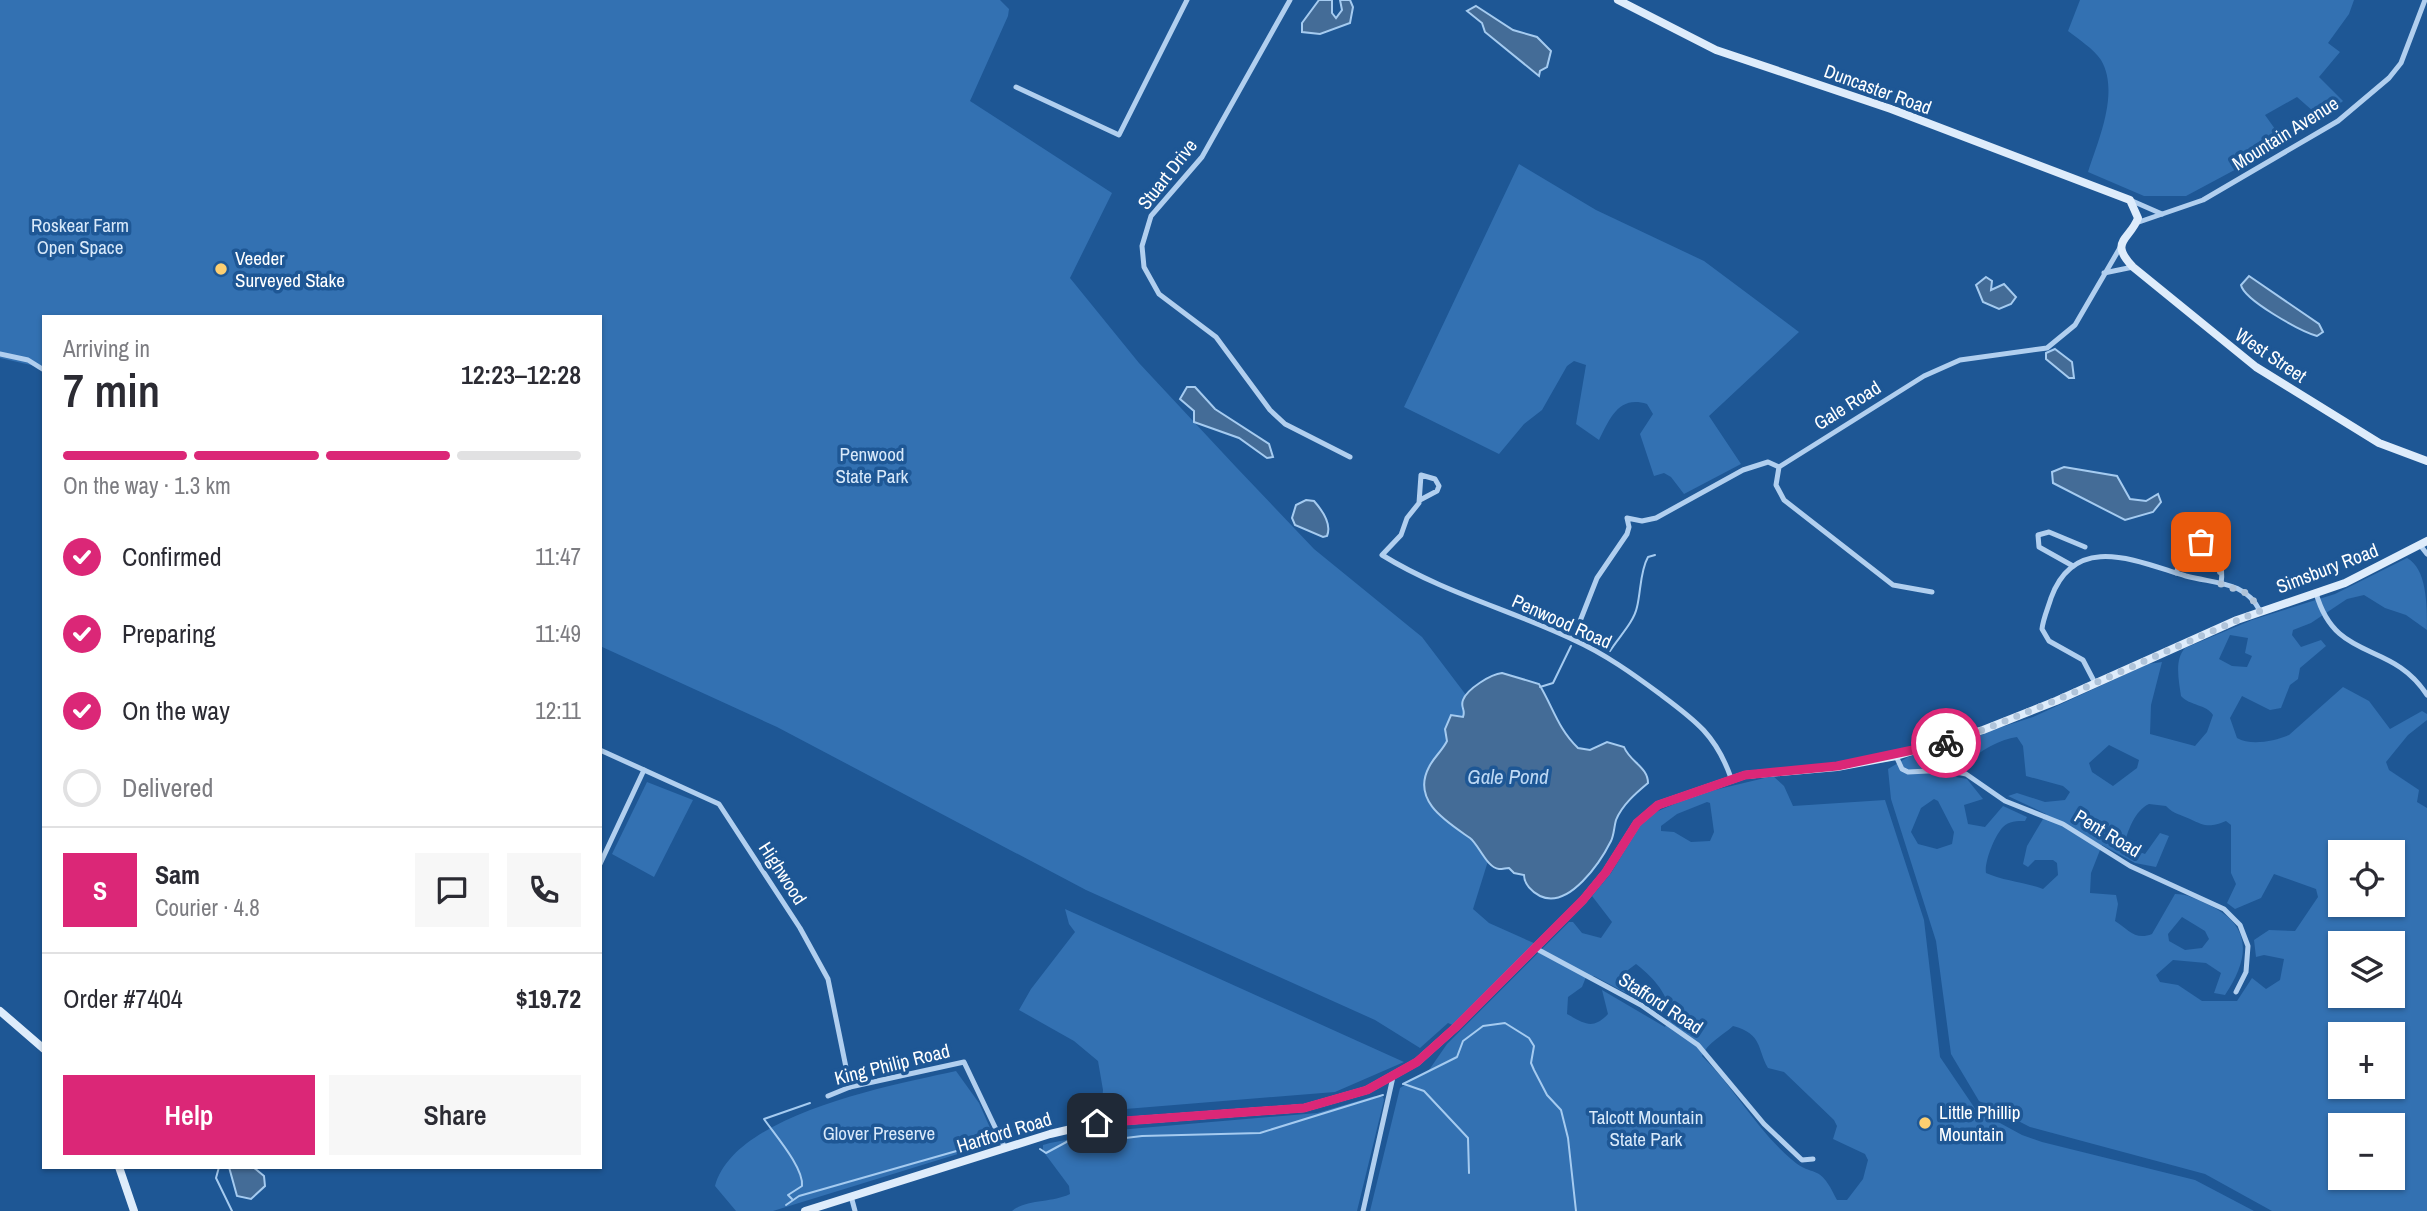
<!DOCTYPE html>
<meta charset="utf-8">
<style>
:root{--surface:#fff;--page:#f7f7f7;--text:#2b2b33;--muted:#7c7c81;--line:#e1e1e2;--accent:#db2777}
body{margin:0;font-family:"Archivo Narrow",sans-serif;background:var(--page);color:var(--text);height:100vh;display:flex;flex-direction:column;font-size:26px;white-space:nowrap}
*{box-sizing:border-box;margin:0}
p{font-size:23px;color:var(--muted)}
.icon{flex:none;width:38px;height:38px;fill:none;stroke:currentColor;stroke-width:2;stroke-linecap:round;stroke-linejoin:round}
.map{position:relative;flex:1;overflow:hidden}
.sheet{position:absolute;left:42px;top:315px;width:560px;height:854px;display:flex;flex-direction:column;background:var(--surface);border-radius:0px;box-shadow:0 2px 5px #0004}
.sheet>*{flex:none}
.tools{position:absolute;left:2328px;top:840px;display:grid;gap:14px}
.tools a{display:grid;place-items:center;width:77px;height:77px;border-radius:0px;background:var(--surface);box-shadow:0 2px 5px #0004;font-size:35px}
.pin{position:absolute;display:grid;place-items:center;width:60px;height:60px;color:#fff;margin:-30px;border-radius:14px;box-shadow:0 4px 10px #0006}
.courier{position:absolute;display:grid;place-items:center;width:70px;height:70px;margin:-35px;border:5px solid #db2777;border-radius:50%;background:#fff;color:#222;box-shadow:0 2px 9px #0007}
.summary em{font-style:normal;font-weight:600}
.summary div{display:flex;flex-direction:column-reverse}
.summary{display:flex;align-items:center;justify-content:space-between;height:119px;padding:0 21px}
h1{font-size:46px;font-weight:600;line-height:52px}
.bar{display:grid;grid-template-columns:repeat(4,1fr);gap:10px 7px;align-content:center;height:84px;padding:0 21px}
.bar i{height:9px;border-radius:5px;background:var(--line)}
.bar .active{background:var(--accent)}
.bar p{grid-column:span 4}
.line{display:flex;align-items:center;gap:18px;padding:0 21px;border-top:2px solid var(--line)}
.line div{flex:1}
.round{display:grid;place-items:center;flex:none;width:74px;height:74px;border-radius:0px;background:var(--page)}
ol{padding:0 21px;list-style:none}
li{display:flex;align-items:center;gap:21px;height:77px}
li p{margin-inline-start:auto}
li .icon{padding:7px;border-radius:50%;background:var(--accent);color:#fff;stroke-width:4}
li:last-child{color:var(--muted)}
li i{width:38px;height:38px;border:4px solid var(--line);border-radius:50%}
.cta{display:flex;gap:14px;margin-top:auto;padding:14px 21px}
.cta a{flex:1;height:80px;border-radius:0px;background:var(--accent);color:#fff;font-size:28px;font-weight:600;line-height:80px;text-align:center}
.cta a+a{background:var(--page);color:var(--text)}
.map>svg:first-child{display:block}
.green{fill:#3371b2;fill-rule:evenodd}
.water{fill:#446c97;stroke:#a5cbf0;stroke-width:2}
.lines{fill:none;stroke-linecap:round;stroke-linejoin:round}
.stream{stroke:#a5cbf0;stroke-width:2}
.street{stroke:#b1cfef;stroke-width:5}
.secondary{stroke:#deecfb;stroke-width:8}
.done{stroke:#b0c4da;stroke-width:7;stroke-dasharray:0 12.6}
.route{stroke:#db2777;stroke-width:9}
.poi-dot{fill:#fdcf71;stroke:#1e5795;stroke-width:2.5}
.labels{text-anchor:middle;stroke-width:7;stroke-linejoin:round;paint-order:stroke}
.street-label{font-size:19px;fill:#fff;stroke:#1e5795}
.park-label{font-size:19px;fill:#d8e9fa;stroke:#1e5795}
.poi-label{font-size:19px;fill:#fff;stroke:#1e5795;text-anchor:start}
.water-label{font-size:21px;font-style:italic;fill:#bed9f5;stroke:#1e5795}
</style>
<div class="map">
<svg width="2427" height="1211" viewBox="0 0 2427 1211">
<rect width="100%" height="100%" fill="#1e5795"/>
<!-- green -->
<g class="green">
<path d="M 0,0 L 1000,0 L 1009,9 L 1008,16 L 970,101 L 1112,193 L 1070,278 L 1139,363 L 1236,467 L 1314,549 L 1422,637 L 1466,695 L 1463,717 L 1446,734 L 1447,741 C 1441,752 1432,760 1427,773 C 1413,805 1451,824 1471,839 C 1479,845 1482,853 1488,861 L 1473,909 L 1489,923 L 1536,944 L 1457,1027 L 1448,1023 L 1420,1048 L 1375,1020 L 1086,890 L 777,727 L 600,646 L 600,317 L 44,317 L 44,368 L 0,358 Z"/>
<path d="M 2080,0 L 2354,0 L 2349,14 L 2328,43 L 2340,52 L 2319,77 L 2343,101 L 2322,119 L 2297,97 L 2265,115 L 2285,143 L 2186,196 L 2144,196 L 2088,172 C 2098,141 2120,92 2101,60 C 2094,49 2078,39 2068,31 Z"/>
<path d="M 1519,164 L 1596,210 L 1704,261 L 1799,332 L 1709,416 L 1741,464 L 1684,494 L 1671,477 L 1664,473 L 1654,476 L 1640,434 L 1653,414 L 1647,404 C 1619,395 1610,418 1599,440 L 1576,424 L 1586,365 L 1574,361 L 1567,366 L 1542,410 L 1524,424 L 1499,454 L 1404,407 Z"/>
<path d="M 2407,558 C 2427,569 2427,604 2427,630 L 2406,615 L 2385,608 L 2364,595 L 2347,599 L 2311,623 L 2293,630 L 2292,635 L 2301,647 L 2321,640 L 2326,646 L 2300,668 L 2298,679 L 2290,685 L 2281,708 L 2270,710 L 2242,696 L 2230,718 L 2237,738 C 2251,746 2275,741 2289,735 L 2343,687 L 2369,701 L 2390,729 L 2422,711 L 2427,714 L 2427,720 L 2408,735 L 2386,762 L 2389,770 L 2419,790 L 2417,802 L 2427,808 L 2427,1211 L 2272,1211 L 2205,1174 L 2030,1127 L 1979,1101 L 1951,1054 L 1936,941 L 1891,799 L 1888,769 L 1908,757 L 2033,717 L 2148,664 L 2162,662 L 2151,705 L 2150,734 L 2195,746 L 2207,732 L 2213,715 C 2206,704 2190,706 2181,696 C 2179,681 2174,660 2185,648 L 2252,620 L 2335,594 ZM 2230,635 L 2248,638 L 2245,653 L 2252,656 L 2247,667 L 2232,666 L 2219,659 ZM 2017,737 L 2023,746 L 2026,776 L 2063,786 L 2070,792 L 2065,800 L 2045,802 L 2017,793 L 2008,796 L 2046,814 L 2027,846 L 2023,864 L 2028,867 L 2035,860 L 2053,860 L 2057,863 L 2058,875 L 2043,889 C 2024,882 2004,881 1986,873 C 1984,862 1995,835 2003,827 C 2009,821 2017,821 2025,821 L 2027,817 L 2003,806 L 1985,827 L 1968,824 L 1964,805 L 1983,799 L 1967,779 L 1956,777 C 1968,757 1995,740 2017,737 ZM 2109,745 L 2139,760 L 2137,768 L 2113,786 L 2092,772 L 2089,763 ZM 1934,799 L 1938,801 L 1954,832 L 1952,844 L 1937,849 L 1918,844 L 1911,832 L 1921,808 ZM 2149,804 L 2166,806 C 2175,815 2180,814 2190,819 C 2205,826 2209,828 2226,821 L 2231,825 L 2231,873 L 2236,884 L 2227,903 L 2235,909 L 2261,898 L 2274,874 L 2316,889 L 2318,897 L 2295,931 L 2269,930 L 2254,940 L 2256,957 L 2264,955 L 2284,959 L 2280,980 L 2266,989 L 2252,978 L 2237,1001 L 2202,1001 L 2178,985 L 2160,982 L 2156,975 L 2173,960 L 2206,963 L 2221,973 L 2214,993 L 2225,995 C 2250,958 2253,925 2207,904 C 2196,899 2187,894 2175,894 L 2152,934 C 2135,941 2128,929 2115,921 L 2118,904 L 2116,895 L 2090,893 L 2091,873 L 2102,845 L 2135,863 L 2156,867 L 2169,836 L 2160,833 L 2145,854 L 2124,846 C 2127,832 2135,810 2149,804 ZM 2340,852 L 2392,852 L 2392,905 L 2340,905 ZM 2182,917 L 2205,931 L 2209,939 L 2202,948 L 2185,950 L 2169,941 L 2168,934 ZM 2340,943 L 2392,943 L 2392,996 L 2340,996 ZM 2340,1034 L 2392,1034 L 2392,1087 L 2340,1087 ZM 2340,1125 L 2392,1125 L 2392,1178 L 2340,1178 Z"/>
<path d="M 1773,776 L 1784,786 L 1793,806 L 1885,800 L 1924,920 L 1940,1057 L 1976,1110 L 2022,1135 L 2042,1142 L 2195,1180 L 2254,1211 L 1370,1211 L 1400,1088 L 1429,1070 L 1447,1044 L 1569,922 L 1573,922 L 1582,933 L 1601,938 L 1612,922 L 1592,896 L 1611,873 L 1641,824 L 1651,814 L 1698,794 ZM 1707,802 L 1710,803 L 1714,832 L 1710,841 L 1691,842 L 1674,832 L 1661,831 L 1661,826 L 1677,814 ZM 1636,964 C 1653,977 1679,1003 1665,1027 L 1602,990 L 1608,1014 C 1593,1030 1585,1024 1567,1014 L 1568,997 L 1582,987 L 1586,977 L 1594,976 L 1626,993 L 1628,970 ZM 1733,1026 C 1763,1034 1757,1049 1768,1068 L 1784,1072 L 1834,1120 L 1837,1126 L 1833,1139 L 1865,1154 L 1868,1160 L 1863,1179 L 1847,1200 L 1837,1200 C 1818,1160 1815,1180 1791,1159 C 1756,1129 1734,1087 1702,1056 C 1707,1043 1722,1036 1733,1026 Z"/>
<polygon points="647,782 693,800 654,877 612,854"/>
<polygon points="1065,909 1404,1062 1335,1092 1101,1111 1103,1090 1098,1061 1074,1041 1019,1010 1031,989 1075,932 1069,924"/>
<path d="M 956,1071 L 979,1103 L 991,1130 L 986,1134 L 987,1145 L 773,1211 L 736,1211 L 715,1186 C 734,1114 893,1085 956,1071 Z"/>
<path d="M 1375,1096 L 1383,1097 L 1384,1100 L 1357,1211 L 1012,1211 C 1026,1199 1052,1203 1070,1194 L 1069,1186 L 1043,1151 L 1043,1145 L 1050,1143 L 1118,1130 L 1317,1113 Z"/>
</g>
<!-- water -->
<g class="water">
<polygon points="1319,0 1332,0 1332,13 1336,18 1342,10 1340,0 1350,0 1353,7 1350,23 1320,34 1302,32 1302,23"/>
<polygon points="1476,6 1513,30 1537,37 1551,51 1547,67 1540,71 1539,76 1485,32 1482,23 1467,11"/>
<path d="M 2249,276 L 2319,324 L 2323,332 L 2317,336 C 2300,331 2244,300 2241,285 Z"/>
<polygon points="1986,277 1992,281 1991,290 2004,284 2016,297 2011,304 1999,309 1983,302 1976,285"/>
<polygon points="2055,349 2072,362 2074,378 2069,378 2046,359 2046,353"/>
<polygon points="1195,387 1215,409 1269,444 1273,457 1267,458 1239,438 1194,422 1194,411 1180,399 1187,387"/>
<polygon points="2064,467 2117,476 2130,499 2146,501 2158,494 2161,502 2153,512 2125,520 2053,483 2052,472"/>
<path d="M 1306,500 L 1314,501 C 1322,510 1332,524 1327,536 L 1323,537 L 1295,525 L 1292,518 L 1296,505 Z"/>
<path d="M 1502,673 L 1539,684 C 1553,707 1558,729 1578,748 L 1590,750 L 1607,742 L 1624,747 C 1630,762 1648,767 1648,783 C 1636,793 1622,805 1616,820 C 1614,827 1614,835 1611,841 C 1601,861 1569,910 1540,896 C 1532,892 1524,884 1524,875 L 1514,873 L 1509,868 C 1506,868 1503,869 1499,869 C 1487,868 1479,845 1470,838 C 1447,822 1411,801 1429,767 C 1434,757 1442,751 1447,741 L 1445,729 L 1451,715 L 1463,717 C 1466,709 1460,708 1463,700 C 1467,689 1491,674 1502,673 Z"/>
<polygon points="229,1167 253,1167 264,1176 265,1186 251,1199 237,1196"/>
</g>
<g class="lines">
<!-- stream -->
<g class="stream">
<path d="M 1610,651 C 1618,638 1634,622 1637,607 C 1641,591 1640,571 1648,557 L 1655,555"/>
<polyline points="1540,687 1553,683 1571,646"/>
<polyline points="1403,1084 1457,1057 1463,1041 1483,1026 1505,1023 1529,1038 1534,1046 1531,1063 1534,1070 1547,1095 1561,1110 1568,1138 1576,1211"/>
<polyline points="1404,1084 1424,1091 1468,1138 1469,1173"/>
<polyline points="1040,1149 1046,1153 1072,1139 1092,1142 1142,1136 1260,1133 1383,1095"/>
<polyline points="219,1167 216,1178 232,1211"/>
<path d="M 792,1199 L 788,1195 L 802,1186 C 804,1168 775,1135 764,1119 L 810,1103"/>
<polyline points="786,1205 799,1196 967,1148 990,1136"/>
</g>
<!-- street -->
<g class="street">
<polyline points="1290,0 1202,157 1151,216 1142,246 1144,267 1159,294 1216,337 1270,410 1285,424 1350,457"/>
<polyline points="1016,87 1119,135 1187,0"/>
<polyline points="2130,200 2162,214"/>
<polyline points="2136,223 2203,200 2338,121 2389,78 2401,63 2425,0"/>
<polyline points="2104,273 2133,267"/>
<polyline points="0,354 28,360 44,370"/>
<path d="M 1420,500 L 1437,491 L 1439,486 L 1435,479 L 1421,475 L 1419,503 L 1407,518 L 1401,535 L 1382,555 C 1442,592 1511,610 1574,640 C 1605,654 1633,674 1660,694 C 1695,720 1716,735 1731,778"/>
<polyline points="2420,545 2427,554"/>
<polyline points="2073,566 2039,547 2038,535 2049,532 2085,547"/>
<path d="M 2176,573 L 2188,544 L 2199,542 C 2218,549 2224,565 2221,584"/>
<polyline points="1932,592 1893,585 1784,500 1776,485 1779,467 1924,376 1960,360 2047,348 2075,325 2121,246"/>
<path d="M 2316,593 C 2336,664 2391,639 2427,695"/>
<polyline points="1573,639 1597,578 1627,534 1629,527 1627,518 1642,521 1656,518 1743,470 1768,462 1779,467"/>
<path d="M 2095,683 L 2083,660 L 2049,641 L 2042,629 C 2043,619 2048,608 2051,598 C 2075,531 2138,562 2186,576 C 2216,584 2245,581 2260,611"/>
<polyline points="600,750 719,804 800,928 828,979 850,1087"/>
<polyline points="1896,756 1902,769 1908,772 1948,770 1966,774 2005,801 2063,824 2130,866 2224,909 2240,925 2248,946 2246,972 2236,992"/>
<polyline points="600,864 644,770"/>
<polyline points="1535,948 1641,1005 1698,1045 1764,1124 1802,1160 1813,1159"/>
<polyline points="828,1096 850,1087 964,1062 1005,1148"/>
<polyline points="851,1196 855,1211"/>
<polyline points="1363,1211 1393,1077"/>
</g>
<!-- secondary -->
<g class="secondary">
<path d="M 1618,0 L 1716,50 L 1891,109 L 2130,200 L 2138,218 C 2130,240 2108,241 2133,267 L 2256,367 L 2379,443 L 2427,461"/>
<polyline points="0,1011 44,1049"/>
<polyline points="119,1167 134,1211"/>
<polyline points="805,1211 1050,1134 1097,1123 1304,1108 1367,1090 1417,1062 1456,1027 1583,900 1606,872 1637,823 1658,805 1745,775 1837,767 1896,756 1983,730 2056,701 2237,620 2345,583 2427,541"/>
</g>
</g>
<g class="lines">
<!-- done -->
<path class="done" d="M 1946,743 C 2053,706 2155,654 2260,611 L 2249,594 L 2221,584 L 2220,562 L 2201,542"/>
<!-- route -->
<polyline class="route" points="1097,1123 1304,1108 1367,1090 1417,1062 1456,1027 1583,900 1606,872 1637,823 1658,805 1745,775 1837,766 1946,743"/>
</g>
<!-- markers -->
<g class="poi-dot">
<circle cx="221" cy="269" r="7"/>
<circle cx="1925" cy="1123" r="7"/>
</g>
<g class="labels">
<!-- street labels -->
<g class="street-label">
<text transform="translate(1878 89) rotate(20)" y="7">Duncaster Road</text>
<text transform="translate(2285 133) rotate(-32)" y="7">Mountain Avenue</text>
<text transform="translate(1167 174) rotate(-52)" y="7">Stuart Drive</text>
<text transform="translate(2271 355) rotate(34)" y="7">West Street</text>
<text transform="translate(1847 405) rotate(-32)" y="7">Gale Road</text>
<text transform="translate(2327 568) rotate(-21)" y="7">Simsbury Road</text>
<text transform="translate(1562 621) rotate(24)" y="7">Penwood Road</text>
<text transform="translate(2108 833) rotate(31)" y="7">Pent Road</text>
<text transform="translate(783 873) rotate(57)" y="7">Highwood</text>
<text transform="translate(1661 1003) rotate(33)" y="7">Stafford Road</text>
<text transform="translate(892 1064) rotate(-14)" y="7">King Philip Road</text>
<text transform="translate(1004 1132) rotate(-17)" y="7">Hartford Road</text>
</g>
<!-- park labels -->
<g class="park-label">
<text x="80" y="232">Roskear Farm<tspan x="80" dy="22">Open Space</tspan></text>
<text x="872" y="461">Penwood<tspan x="872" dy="22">State Park</tspan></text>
<text x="1646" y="1124">Talcott Mountain<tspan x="1646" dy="22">State Park</tspan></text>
<text x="879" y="1140">Glover Preserve</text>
</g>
<!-- poi labels -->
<g class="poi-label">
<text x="235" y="265">Veeder<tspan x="235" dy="22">Surveyed Stake</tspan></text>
<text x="1939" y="1119">Little Phillip<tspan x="1939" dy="22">Mountain</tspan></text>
</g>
<!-- water labels -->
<g class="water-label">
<text x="1508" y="784">Gale Pond</text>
</g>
</g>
</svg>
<div class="tools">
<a><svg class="icon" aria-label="locate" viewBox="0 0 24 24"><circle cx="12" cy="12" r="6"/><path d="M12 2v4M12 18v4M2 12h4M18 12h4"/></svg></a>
<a><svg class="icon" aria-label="layers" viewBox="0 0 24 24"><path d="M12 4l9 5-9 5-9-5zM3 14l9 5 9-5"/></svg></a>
<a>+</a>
<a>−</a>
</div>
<div class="pin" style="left:2201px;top:542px;background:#ea580c"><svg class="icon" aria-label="bag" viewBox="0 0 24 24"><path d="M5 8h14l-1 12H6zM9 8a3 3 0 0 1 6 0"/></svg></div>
<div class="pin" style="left:1097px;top:1123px;background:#1f2937"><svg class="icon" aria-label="home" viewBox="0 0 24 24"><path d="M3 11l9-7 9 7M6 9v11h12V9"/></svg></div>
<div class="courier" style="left:1946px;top:743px"><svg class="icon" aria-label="bike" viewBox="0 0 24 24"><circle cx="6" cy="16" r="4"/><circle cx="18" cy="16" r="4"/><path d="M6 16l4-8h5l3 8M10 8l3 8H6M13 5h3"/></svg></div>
<section class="sheet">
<div class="summary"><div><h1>7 min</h1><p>Arriving in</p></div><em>12:23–12:28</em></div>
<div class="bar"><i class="active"></i><i class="active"></i><i class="active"></i><i></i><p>On the way · 1.3 km</p></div>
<ol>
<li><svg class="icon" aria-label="check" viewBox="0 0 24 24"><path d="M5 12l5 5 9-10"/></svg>Confirmed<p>11:47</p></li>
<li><svg class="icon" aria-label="check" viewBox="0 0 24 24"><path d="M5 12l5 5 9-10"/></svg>Preparing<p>11:49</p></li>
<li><svg class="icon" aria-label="check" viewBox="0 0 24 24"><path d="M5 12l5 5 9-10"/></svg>On the way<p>12:11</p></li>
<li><i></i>Delivered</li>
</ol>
<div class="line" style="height:126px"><b class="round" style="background:var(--accent);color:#fff">S</b><div><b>Sam</b><p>Courier · 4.8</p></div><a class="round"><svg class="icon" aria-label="chat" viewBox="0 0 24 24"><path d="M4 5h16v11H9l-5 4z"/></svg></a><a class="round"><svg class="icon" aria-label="phone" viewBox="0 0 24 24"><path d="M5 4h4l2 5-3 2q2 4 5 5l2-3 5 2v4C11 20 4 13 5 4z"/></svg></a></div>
<div class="line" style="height:91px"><div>Order #7404</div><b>$19.72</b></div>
<div class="cta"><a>Help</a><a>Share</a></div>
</section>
</div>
